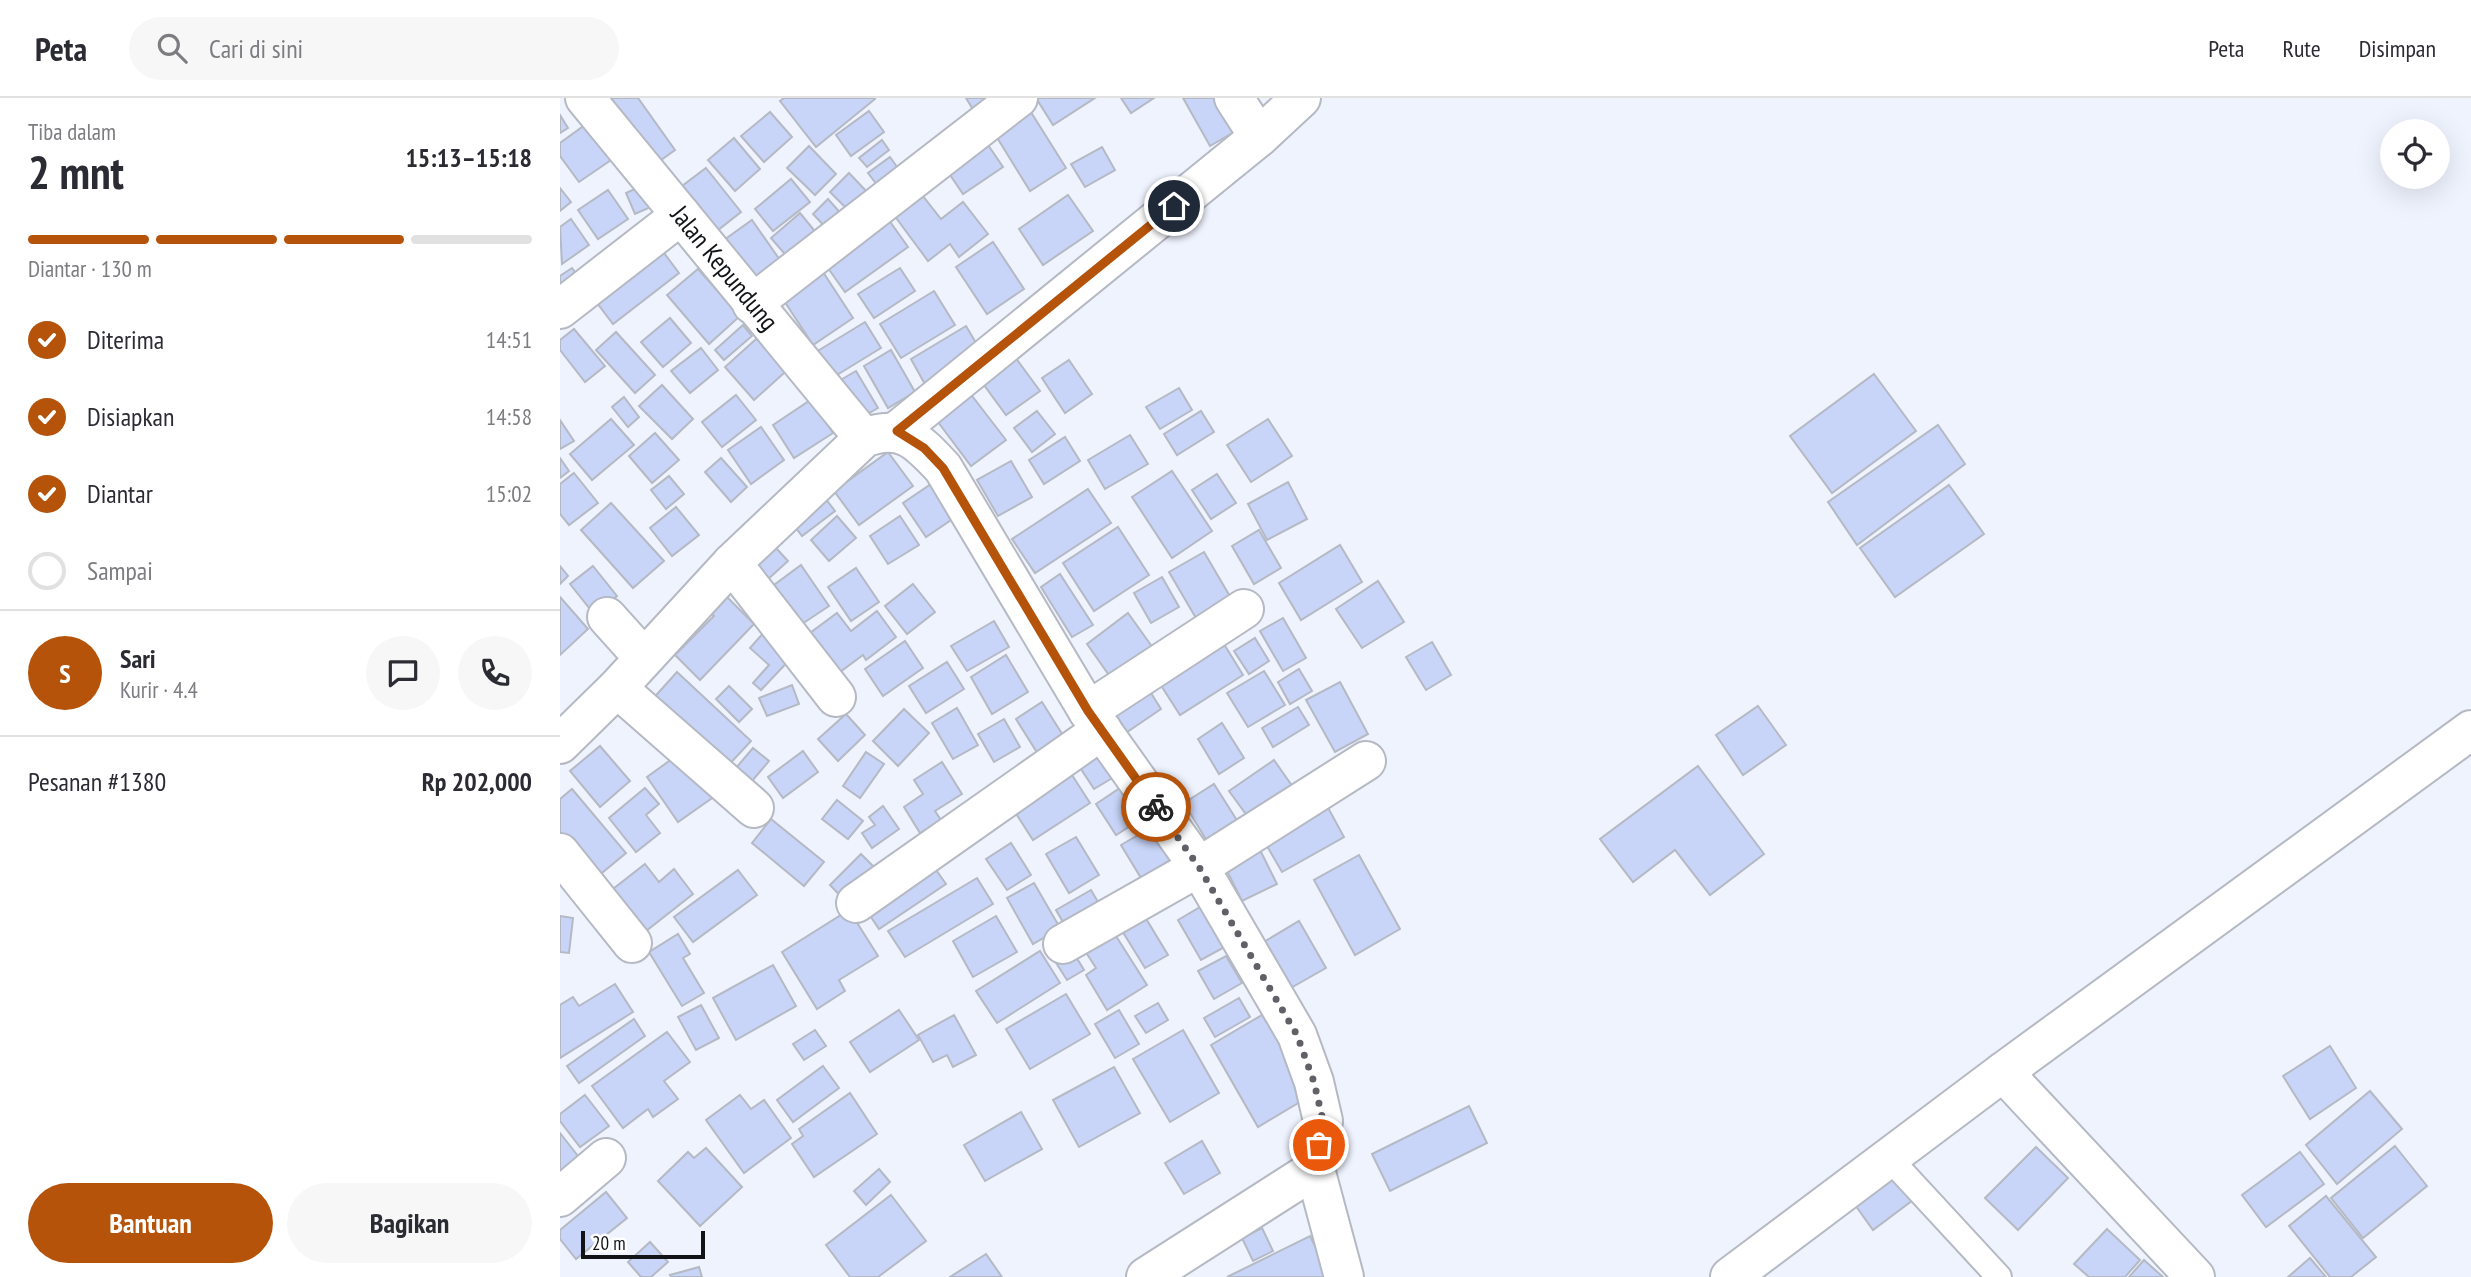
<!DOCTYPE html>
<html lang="id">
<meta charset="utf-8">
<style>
:root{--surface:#fff;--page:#f7f7f7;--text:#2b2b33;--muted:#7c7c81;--line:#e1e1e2;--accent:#b45309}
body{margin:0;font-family:"PT Sans Narrow",sans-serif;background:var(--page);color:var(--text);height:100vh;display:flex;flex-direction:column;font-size:26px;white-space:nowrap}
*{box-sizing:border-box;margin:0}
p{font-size:23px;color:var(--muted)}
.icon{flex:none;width:38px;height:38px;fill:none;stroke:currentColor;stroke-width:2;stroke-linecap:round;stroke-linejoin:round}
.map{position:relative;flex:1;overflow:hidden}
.details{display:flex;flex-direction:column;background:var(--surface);width:560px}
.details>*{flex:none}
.controls{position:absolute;left:1820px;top:21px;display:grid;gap:14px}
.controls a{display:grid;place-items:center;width:70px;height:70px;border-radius:50%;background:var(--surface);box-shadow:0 7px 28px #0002;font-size:35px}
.scale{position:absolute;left:21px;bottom:18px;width:124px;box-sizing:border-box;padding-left:7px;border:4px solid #111316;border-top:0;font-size:19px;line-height:24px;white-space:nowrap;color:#111316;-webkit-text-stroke:5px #fff;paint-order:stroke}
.pin{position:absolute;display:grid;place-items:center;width:60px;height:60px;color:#fff;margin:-30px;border:4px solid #fff;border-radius:50%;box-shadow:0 2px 7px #0007}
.courier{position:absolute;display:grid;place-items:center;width:70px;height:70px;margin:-35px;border:5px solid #b45309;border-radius:50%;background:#fff;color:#222;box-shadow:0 2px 9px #0007}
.overview em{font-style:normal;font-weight:800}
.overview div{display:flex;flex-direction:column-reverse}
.overview{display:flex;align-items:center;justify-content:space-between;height:119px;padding:0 28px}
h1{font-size:46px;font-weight:800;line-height:52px}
.bar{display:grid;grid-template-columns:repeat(4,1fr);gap:10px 7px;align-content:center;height:84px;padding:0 28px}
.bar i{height:9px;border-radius:5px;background:var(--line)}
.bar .active{background:var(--accent)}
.bar p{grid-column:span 4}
.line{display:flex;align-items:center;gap:18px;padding:0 28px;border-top:2px solid var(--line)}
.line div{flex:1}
.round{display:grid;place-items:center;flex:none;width:74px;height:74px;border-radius:37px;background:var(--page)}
ol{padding:0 28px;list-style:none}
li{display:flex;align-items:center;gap:21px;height:77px}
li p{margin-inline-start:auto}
li .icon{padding:7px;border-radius:50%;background:var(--accent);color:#fff;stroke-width:4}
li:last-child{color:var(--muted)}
li i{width:38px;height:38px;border:4px solid var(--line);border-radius:50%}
.primary-button{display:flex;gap:14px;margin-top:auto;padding:14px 28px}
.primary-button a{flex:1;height:80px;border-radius:42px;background:var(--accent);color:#fff;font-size:28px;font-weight:800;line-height:80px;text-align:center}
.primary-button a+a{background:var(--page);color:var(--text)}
header{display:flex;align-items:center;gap:42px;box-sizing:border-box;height:98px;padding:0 35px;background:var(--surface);border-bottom:2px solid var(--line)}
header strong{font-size:33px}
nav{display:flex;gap:38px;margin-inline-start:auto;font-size:24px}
.search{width:490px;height:63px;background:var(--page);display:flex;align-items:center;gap:18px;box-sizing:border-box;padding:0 24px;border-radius:38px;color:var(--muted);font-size:26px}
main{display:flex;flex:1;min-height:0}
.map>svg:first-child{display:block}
.building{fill:#c8d5f8;stroke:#b5b9c4;stroke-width:2}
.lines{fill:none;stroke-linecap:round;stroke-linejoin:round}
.lane-casing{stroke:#b5b9c3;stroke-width:28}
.street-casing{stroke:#b5b9c3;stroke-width:42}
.lane{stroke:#fff;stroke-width:24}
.street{stroke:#fff;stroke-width:38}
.done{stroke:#5f6167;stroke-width:7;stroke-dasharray:0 12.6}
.route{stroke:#b45309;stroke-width:9}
.labels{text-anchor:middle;stroke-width:6;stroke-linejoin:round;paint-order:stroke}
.street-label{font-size:26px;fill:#111316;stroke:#fff}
</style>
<header>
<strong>Peta</strong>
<div class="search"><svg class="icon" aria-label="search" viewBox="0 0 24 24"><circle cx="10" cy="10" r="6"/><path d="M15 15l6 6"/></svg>Cari di sini</div>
<nav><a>Peta</a><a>Rute</a><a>Disimpan</a></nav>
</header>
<main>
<section class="details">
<div class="overview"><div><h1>2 mnt</h1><p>Tiba dalam</p></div><em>15:13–15:18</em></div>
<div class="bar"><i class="active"></i><i class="active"></i><i class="active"></i><i></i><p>Diantar · 130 m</p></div>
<ol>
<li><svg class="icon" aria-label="check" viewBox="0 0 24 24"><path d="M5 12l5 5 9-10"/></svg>Diterima<p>14:51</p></li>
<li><svg class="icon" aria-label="check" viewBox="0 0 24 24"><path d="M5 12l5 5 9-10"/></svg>Disiapkan<p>14:58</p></li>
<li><svg class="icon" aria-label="check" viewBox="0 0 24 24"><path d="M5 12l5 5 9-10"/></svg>Diantar<p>15:02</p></li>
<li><i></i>Sampai</li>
</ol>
<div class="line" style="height:126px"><b class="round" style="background:var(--accent);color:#fff">S</b><div><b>Sari</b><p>Kurir · 4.4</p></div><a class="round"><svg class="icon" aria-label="chat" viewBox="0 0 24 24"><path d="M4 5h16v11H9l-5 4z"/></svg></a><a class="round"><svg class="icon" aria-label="phone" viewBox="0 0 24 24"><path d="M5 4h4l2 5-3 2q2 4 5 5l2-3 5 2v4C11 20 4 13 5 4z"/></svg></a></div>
<div class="line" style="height:91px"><div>Pesanan #1380</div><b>Rp 202,000</b></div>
<div class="primary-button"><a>Bantuan</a><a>Bagikan</a></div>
</section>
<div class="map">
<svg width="1911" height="1179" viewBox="0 0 1911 1179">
<rect width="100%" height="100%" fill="#eff3fe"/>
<!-- building -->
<g class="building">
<polygon points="39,0 78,0 115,52 90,70"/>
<polygon points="224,0 314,0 315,1 256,49 220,3"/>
<polygon points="406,0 440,0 417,18"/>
<polygon points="476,0 535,0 493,27"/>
<polygon points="561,0 594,0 571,15"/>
<polygon points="623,0 664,0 681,30 650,48"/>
<polygon points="469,11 506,70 470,93 433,33"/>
<polygon points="309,13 324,34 291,58 276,37"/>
<polygon points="210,14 232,39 204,64 181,38"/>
<polygon points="0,17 8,30 0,35"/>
<polygon points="29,24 54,60 19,84 0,58 0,45"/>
<polygon points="174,40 200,71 175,93 148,62"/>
<polygon points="424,41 443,69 403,96 384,68"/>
<polygon points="322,42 329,52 307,69 299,60"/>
<polygon points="249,48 276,76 255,97 227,70"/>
<polygon points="542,49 555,72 525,89 511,66"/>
<polygon points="330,59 342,76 321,92 308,75"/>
<polygon points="146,70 181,114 153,136 118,91"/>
<polygon points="289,75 310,97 292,116 270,94"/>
<polygon points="231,81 250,104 213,133 195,111"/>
<polygon points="83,87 93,108 75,116 66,95"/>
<polygon points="0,90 11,104 0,113"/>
<polygon points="48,92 68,121 38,141 18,112"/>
<polygon points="359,93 381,121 403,104 428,136 399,159 390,146 368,163 331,113"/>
<polygon points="508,97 533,133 483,167 459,131"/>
<polygon points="268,101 284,119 269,133 253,116"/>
<polygon points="240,115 258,137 230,162 211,140"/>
<polygon points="326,118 348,149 285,194 263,163"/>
<polygon points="11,121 29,147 2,166 0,129"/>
<polygon points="192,122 222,165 195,185 164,142"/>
<polygon points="433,144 464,191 427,216 396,169"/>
<polygon points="98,147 119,175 53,226 31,197"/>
<polygon points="12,170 23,185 0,200 0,178"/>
<polygon points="340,170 355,193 314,220 298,196"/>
<polygon points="138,171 180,218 149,246 107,197"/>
<polygon points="261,171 293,220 253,247 221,198"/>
<polygon points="374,193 395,227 341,260 320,226"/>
<polygon points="110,220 131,245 103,269 81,244"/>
<polygon points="305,224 321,250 272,280 256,254"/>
<polygon points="183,227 192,238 164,262 155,252"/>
<polygon points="406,228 422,255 366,288 351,261"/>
<polygon points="14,231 45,268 25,284 0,252 0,242"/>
<polygon points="205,233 234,266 194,302 165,269"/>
<polygon points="56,234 95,277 75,295 36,252"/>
<polygon points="141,250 158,272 130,295 111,273"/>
<polygon points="331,252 355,294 328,310 304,268"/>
<polygon points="455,259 480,293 446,317 421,283"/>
<polygon points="509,262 532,296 505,315 482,280"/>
<polygon points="296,273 318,310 299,321 277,284"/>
<polygon points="1314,276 1356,333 1272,395 1230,338"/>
<polygon points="102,287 133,321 112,341 79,308"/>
<polygon points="406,290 446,342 411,368 372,316"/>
<polygon points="619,290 632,312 600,331 586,309"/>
<polygon points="176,297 196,322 162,349 142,324"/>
<polygon points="64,299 79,319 68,329 52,309"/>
<polygon points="252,301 273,335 234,360 213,327"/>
<polygon points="477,313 495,336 472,354 454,330"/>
<polygon points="641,313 654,334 617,357 604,336"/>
<polygon points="51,321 74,347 32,382 10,356"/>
<polygon points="708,321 732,358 691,384 667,347"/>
<polygon points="0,322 14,343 0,351"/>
<polygon points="1378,327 1405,366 1297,447 1268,404"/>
<polygon points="201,329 224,362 191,386 168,352"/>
<polygon points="95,335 119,362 92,385 69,358"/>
<polygon points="570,337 588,366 545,391 528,362"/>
<polygon points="505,339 520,363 484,386 469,362"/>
<polygon points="328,354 353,388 299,427 274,393"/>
<polygon points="0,360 9,373 0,380"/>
<polygon points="161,360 187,389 171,404 145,374"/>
<polygon points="451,363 472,399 438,418 417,382"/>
<polygon points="612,373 652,433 612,460 572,399"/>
<polygon points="14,375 38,405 9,427 0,416 0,386"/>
<polygon points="657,376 676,405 651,421 632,392"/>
<polygon points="109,378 124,396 106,411 91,392"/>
<polygon points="377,382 400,416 366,439 343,405"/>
<polygon points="728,384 747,421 707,442 688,406"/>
<polygon points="1389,387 1424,436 1335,499 1300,450"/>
<polygon points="528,391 551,425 475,475 452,441"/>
<polygon points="262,396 275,413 242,438 230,422"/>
<polygon points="51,405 104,463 73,490 21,432"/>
<polygon points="116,409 139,437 112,458 90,430"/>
<polygon points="277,418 296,440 269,463 251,442"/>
<polygon points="340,418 359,447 328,466 310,438"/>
<polygon points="558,429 589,477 534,513 503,465"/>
<polygon points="699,432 721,470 694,486 672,448"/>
<polygon points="780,447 802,484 741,522 719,485"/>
<polygon points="216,450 228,463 206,483 194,469"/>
<polygon points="644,454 675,507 640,527 609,474"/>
<polygon points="241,467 269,508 242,526 214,487"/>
<polygon points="0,468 8,478 0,486"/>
<polygon points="33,468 57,498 34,516 10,486"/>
<polygon points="296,470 319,504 291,523 268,489"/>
<polygon points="500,476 533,527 512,539 481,489"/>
<polygon points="602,479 619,509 591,525 574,495"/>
<polygon points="818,483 844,524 802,550 776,511"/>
<polygon points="353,486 375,514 347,536 325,508"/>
<polygon points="161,493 194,526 140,582 115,557 154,518 145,508"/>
<polygon points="0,499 28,531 0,557"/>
<polygon points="317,513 336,539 306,562 303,557 276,577 246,538 277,515 291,533"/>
<polygon points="568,515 598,557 556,587 527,546"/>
<polygon points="723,520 746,560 723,573 700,533"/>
<polygon points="434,523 449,549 407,573 391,548"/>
<polygon points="207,531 235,556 201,592 193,585 209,567 190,550"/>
<polygon points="659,538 683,577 620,617 595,578"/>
<polygon points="695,540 709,563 689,576 674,553"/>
<polygon points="345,543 363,570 323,598 305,571"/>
<polygon points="872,544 891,577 866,592 846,559"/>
<polygon points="446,557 468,594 432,616 411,579"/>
<polygon points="387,564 404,591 366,615 349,588"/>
<polygon points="739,571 752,593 730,606 718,584"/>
<polygon points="704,573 725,607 688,629 667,595"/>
<polygon points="117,574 191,643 164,672 90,604"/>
<polygon points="584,584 601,611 567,634 549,606"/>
<polygon points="780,584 808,636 775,654 746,602"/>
<polygon points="232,587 239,606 207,618 199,600"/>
<polygon points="169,588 192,611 179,624 156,601"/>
<polygon points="482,604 504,639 478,656 456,621"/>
<polygon points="1198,608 1226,647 1183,677 1156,637"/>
<polygon points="738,609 749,627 713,649 702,630"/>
<polygon points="397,610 418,647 393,661 372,625"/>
<polygon points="344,611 369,635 338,668 313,643"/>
<polygon points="286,616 305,637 278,663 258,641"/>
<polygon points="444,621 460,649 434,664 418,636"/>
<polygon points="662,625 684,660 659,676 638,641"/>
<polygon points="40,648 70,683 40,709 10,673"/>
<polygon points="193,650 209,663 186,690 170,677"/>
<polygon points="545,652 559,676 534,691 519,668"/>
<polygon points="123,653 155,698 118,724 87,679"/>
<polygon points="243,653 258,674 223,700 208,679"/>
<polygon points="306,654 324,666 300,700 283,688"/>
<polygon points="714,662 735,692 691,723 669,693"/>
<polygon points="382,664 402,696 375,713 381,722 360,735 344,709 363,696 354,682"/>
<polygon points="1138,668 1204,756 1150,797 1115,752 1073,784 1040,741"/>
<polygon points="512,677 530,705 473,742 455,714"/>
<polygon points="654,686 678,724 647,743 624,705"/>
<polygon points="85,690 99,706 86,717 100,735 76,754 49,720"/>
<polygon points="560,690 581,721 556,737 536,706"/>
<polygon points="12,691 66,755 37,779 0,734 0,701"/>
<polygon points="277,702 303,723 288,741 262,721"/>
<polygon points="766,706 784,739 722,774 703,741"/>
<polygon points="323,708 339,731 312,750 302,735 315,727 309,719"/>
<polygon points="211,721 264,764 244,788 192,745"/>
<polygon points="590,730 610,762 581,780 561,747"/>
<polygon points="516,739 539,777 509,795 486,756"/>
<polygon points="451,745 471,777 447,792 426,761"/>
<polygon points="698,748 717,786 682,803 663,765"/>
<polygon points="301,756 319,774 288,806 270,787"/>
<polygon points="799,757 840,831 795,857 754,782"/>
<polygon points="369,762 386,786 319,831 303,807"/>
<polygon points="85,766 99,784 114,771 133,796 86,833 53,791"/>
<polygon points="178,772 197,797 133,844 114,819"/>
<polygon points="417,780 433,806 345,859 328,833"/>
<polygon points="474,785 500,830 473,846 447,800"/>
<polygon points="531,792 545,816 510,836 496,812"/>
<polygon points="647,805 670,846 641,862 618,822"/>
<polygon points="579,809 608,857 585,870 556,823"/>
<polygon points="289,812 318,858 279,882 285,893 257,911 222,854"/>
<polygon points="0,818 13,820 9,855 0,854"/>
<polygon points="436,818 457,854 413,879 393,843"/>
<polygon points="739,823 766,870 729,891 702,845"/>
<polygon points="549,827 587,887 547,912 526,877 536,870 520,845"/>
<polygon points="118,836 130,856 123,860 144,895 122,908 89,854"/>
<polygon points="510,849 524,872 507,882 493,860"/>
<polygon points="480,853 500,885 437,925 416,893"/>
<polygon points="666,858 682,885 654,901 638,873"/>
<polygon points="213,867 236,908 176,942 153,900"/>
<polygon points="55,886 73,914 0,960 0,907 13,899 19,908"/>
<polygon points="506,896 530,936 470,971 446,931"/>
<polygon points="679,900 690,919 655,939 644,920"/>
<polygon points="598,905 608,922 586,935 575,918"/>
<polygon points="141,907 159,940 136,952 118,919"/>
<polygon points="339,912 359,942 310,974 290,944"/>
<polygon points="559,912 579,946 555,960 535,926"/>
<polygon points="707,914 755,995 698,1029 651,947"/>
<polygon points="394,917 416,957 393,969 387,957 373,964 358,937"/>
<polygon points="74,921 85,938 19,985 7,968"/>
<polygon points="255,932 266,948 244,962 233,946"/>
<polygon points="623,932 659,995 610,1024 573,961"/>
<polygon points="107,934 130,964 104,983 118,1001 93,1019 88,1011 63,1030 32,988"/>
<polygon points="1770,948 1796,990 1750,1021 1723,978"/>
<polygon points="263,968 279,990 233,1024 217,1002"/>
<polygon points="554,969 580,1015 519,1049 493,1002"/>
<polygon points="1810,993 1842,1031 1777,1086 1746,1047"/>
<polygon points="290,995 317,1036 254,1079 232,1046 243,1038 239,1031"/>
<polygon points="25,997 49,1028 20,1049 0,1023 0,1016"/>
<polygon points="180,997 191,1011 204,1002 231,1040 184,1075 146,1022"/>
<polygon points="909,1008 927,1045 830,1093 812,1056"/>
<polygon points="461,1014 482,1051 425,1083 404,1047"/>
<polygon points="0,1035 18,1058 0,1073"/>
<polygon points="642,1043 660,1075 624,1096 605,1065"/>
<polygon points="1835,1048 1867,1088 1803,1140 1771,1100"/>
<polygon points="1476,1049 1508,1080 1458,1132 1425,1100"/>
<polygon points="146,1050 182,1089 140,1128 98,1083 128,1054 134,1060"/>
<polygon points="1740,1054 1764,1086 1706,1129 1682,1097"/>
<polygon points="319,1071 330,1084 306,1107 294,1093"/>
<polygon points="1333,1075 1353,1102 1313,1132 1293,1104"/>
<polygon points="46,1094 67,1120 16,1161 0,1141 0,1132"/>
<polygon points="331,1097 366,1143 318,1179 290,1179 266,1147"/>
<polygon points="1766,1098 1816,1159 1791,1179 1770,1179 1729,1128"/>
<polygon points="702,1130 713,1153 693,1163 682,1140"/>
<polygon points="1547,1131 1580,1162 1565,1179 1529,1179 1514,1166"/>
<polygon points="750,1138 769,1176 764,1179 667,1179"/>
<polygon points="90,1144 108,1164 91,1179 81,1179 68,1164"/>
<polygon points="426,1156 442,1179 390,1179"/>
<polygon points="1750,1160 1766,1179 1728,1179"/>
<polygon points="1584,1162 1603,1179 1569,1179"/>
<polygon points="139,1169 142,1179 111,1179 110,1177"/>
</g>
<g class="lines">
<!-- lane casing -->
<g class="lane-casing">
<polyline id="lane" points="1330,1061 1439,1179"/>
</g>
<!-- street casing -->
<g class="street-casing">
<g id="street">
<path id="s1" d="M 25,0 L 304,340"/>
<polyline points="674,0 699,39"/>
<polyline points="192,206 458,0"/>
<polyline points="0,211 121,117"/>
<polyline points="337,333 699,39 741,0"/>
<polyline points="172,465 276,599"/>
<polyline points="47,519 83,559"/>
<polyline points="57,590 194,710"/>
<polyline points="528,613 684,511"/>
<path d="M 0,646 L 57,590 L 172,465 L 304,340 C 341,325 358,343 383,370 L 528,613 L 639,769 L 737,937 L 754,984 L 763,1023 L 755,1071 L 784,1179"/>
<polyline points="0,755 72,845"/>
<polyline points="296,805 542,632"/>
<polyline points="503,846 639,769 806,663"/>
<polyline points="1443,974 1635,1179"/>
<polyline points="0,1099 46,1060"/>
<polyline points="586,1179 755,1071"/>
<polyline points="1170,1179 1443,974 1911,632"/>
</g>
</g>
<!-- lane -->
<use href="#lane" class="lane"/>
<!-- street -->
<use href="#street" class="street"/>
</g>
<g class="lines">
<!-- done -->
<polyline class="done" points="596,709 639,769 737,937 754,984 763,1023 759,1047"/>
<!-- route -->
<polyline class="route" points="596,709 528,613 383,370 364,350 337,333 614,108"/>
</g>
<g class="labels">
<!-- street labels -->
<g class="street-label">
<text dy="9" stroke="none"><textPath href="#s1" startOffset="220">Jalan Kepundung</textPath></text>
</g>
</g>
</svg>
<div class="controls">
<a><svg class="icon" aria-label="locate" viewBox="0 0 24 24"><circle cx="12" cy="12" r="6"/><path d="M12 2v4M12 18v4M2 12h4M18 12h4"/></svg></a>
</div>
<div class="scale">20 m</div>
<div class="pin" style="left:759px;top:1047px;background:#ea580c"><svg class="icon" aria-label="bag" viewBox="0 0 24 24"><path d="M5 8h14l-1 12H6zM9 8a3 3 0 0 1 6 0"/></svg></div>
<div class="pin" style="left:614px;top:108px;background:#1f2937"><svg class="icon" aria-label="home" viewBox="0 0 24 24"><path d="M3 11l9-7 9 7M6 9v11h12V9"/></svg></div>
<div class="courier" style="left:596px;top:709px"><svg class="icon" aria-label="bike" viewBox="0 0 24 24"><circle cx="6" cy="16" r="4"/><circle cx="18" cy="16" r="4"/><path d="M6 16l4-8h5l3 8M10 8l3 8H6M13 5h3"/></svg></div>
</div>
</main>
